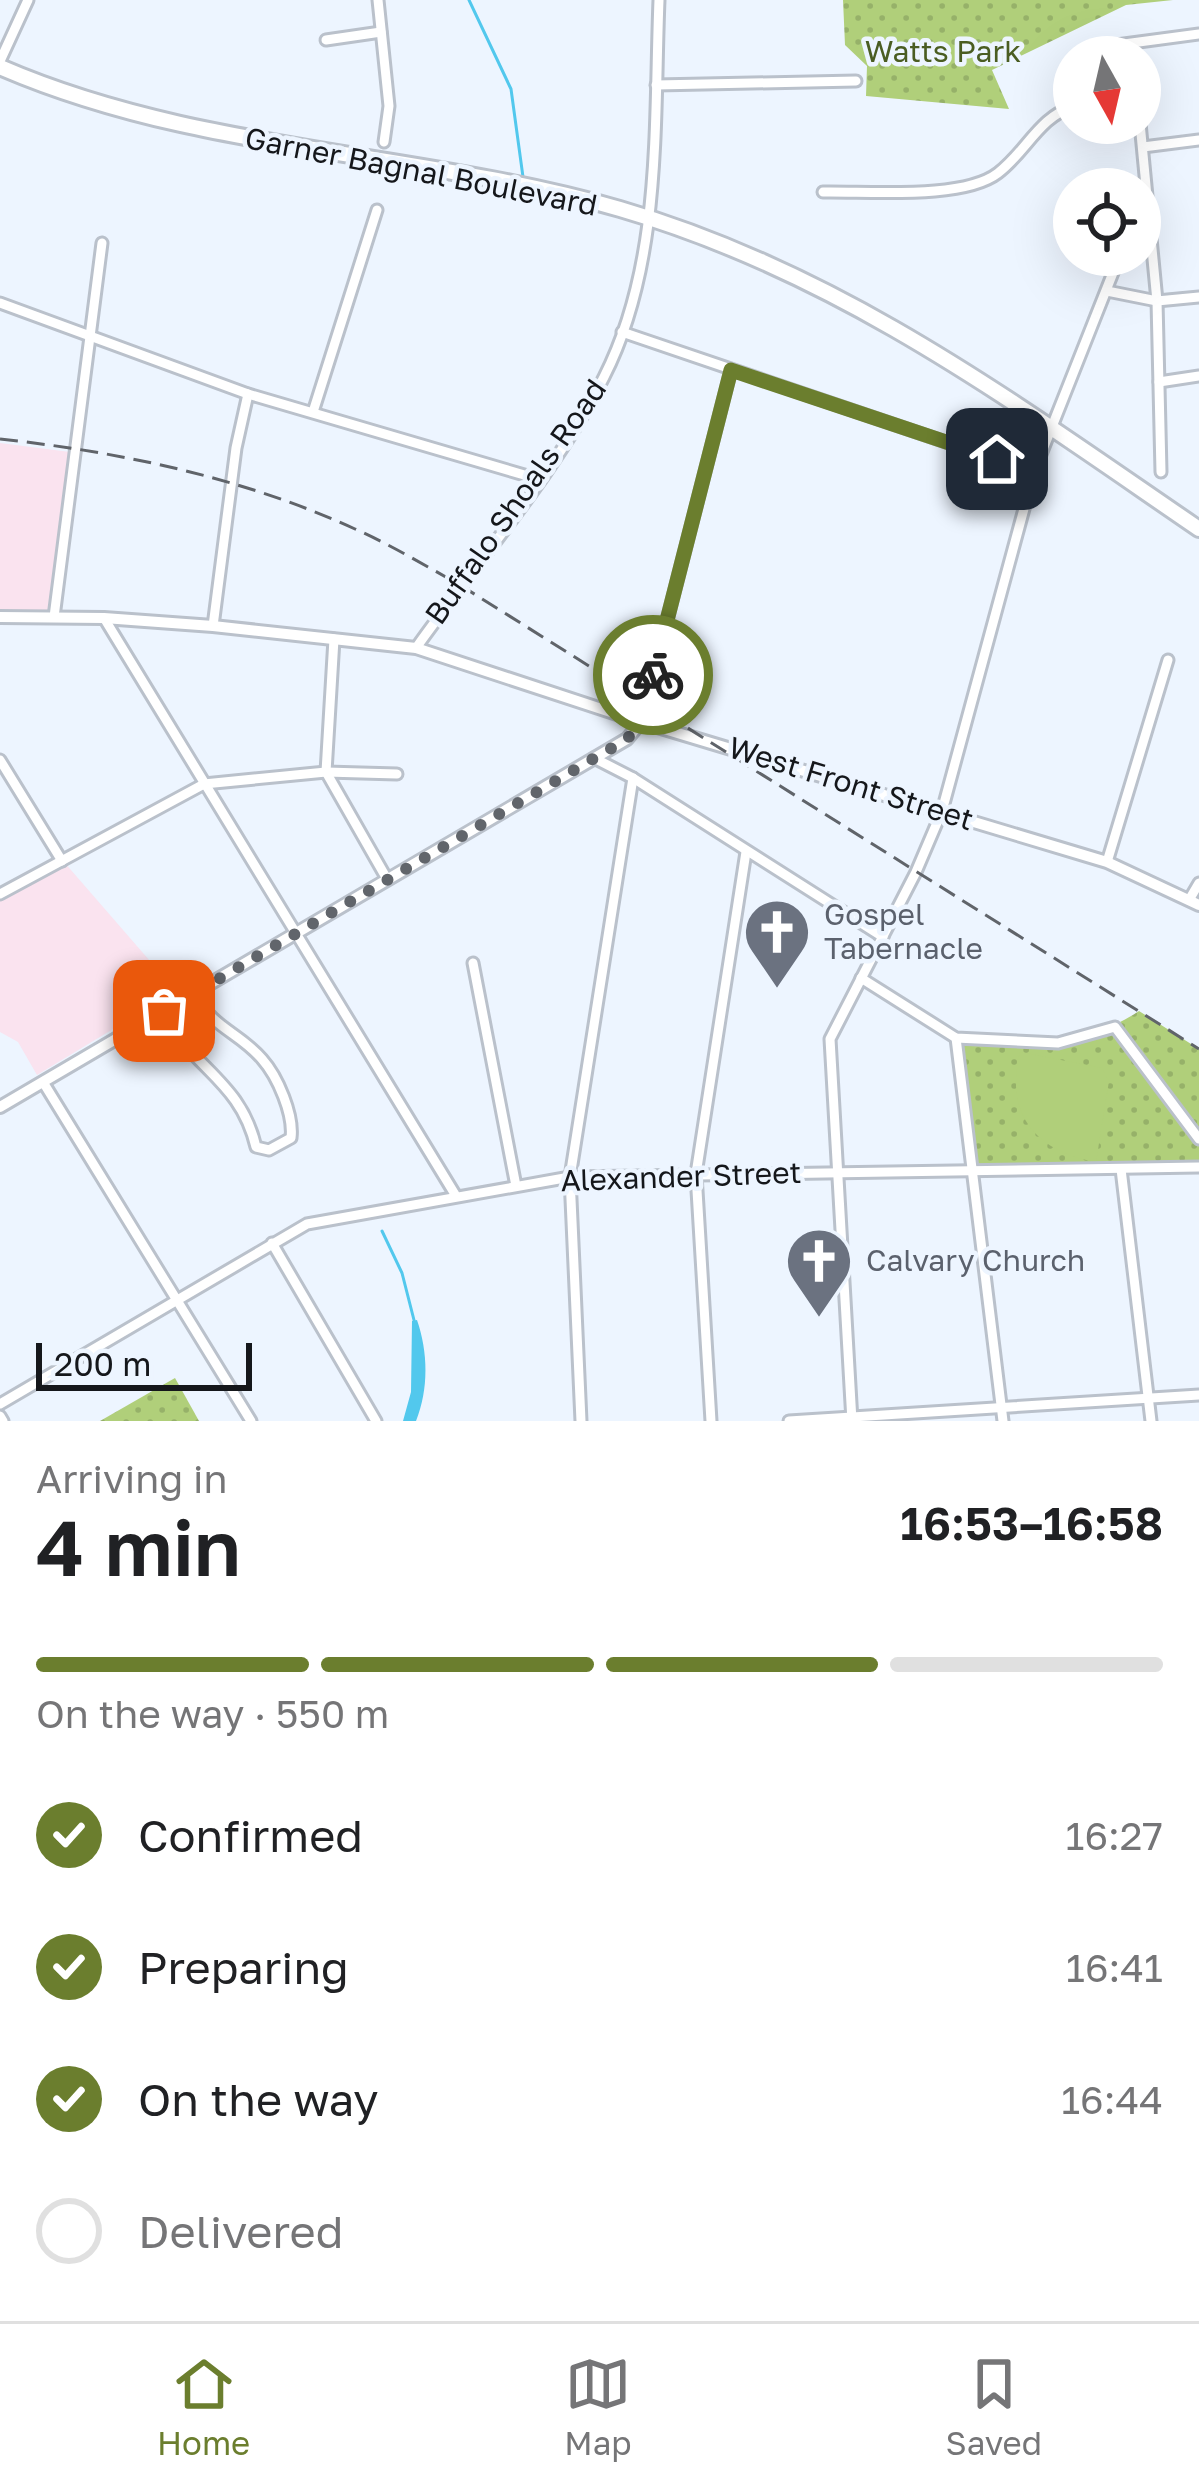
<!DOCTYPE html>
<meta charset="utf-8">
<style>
:root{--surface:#fff;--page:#f2f2f2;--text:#202124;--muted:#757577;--line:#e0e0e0;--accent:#6b7e2e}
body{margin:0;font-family:"Golos Text",sans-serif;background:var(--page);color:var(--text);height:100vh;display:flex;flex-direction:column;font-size:45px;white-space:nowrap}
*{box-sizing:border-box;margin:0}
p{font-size:39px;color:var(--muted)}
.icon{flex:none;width:66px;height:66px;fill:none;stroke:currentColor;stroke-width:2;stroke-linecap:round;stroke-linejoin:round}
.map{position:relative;height:1421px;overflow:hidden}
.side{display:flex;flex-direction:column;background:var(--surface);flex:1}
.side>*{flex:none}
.needle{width:78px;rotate:172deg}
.controls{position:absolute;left:1053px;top:36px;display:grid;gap:24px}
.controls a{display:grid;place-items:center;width:108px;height:108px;border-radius:50%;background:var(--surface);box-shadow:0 12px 48px #0002;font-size:60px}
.scale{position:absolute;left:36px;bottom:30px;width:216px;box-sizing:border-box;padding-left:12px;border:6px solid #15171b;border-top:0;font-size:33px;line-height:42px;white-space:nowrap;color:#15171b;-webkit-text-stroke:9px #edf5ff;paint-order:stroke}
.pin{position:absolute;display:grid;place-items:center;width:102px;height:102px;color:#fff;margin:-51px;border-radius:24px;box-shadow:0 6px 18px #0006}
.courier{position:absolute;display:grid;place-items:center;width:120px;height:120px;margin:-60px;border:9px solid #6b7e2e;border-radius:50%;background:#fff;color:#222;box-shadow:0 3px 15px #0007}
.summary em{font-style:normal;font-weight:600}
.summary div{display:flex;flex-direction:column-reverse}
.summary{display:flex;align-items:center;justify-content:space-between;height:204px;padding:0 36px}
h1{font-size:78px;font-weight:600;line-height:90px}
.bar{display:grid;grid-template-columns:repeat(4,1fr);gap:18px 12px;align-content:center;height:144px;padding:0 36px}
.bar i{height:15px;border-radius:9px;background:var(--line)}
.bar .on{background:var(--accent)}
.bar p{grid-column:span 4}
ol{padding:0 36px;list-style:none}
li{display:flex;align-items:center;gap:36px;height:132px}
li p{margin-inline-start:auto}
li .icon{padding:12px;border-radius:50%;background:var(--accent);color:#fff;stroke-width:4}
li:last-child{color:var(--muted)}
li i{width:66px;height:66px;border:6px solid var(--line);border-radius:50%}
.menu{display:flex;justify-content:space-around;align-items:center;height:168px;border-top:3px solid var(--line);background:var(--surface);font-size:33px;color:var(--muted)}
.menu a{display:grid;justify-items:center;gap:6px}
.menu .on{color:var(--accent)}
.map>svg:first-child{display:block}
.education{fill:#fae3ef}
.grass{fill:url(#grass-dots)}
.garden{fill:#b0cf7a}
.water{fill:#52c8ed}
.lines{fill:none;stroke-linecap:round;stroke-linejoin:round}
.stream{stroke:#52c8ed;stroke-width:3}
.minor-casing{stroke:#bac1cb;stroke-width:15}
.major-casing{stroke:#bac1cb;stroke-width:16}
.highway-casing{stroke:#bac1cb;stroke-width:20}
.minor{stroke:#fff;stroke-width:9}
.major{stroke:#fff;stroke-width:10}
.highway{stroke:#fff;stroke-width:14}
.rail{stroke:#60646a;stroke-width:3;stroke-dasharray:18 9;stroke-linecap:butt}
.done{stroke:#61656b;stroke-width:12;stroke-dasharray:0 21.6}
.route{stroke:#6b7e2e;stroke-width:15}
.labels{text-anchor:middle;stroke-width:9;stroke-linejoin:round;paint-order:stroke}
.park-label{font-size:30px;fill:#4a5d22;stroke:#edf5ff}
.street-label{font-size:30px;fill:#15171b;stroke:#edf5ff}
.worship-label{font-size:30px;fill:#5b616d;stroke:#edf5ff;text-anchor:start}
</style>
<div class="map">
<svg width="1199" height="1421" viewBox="0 0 1199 1421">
<defs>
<pattern id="grass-dots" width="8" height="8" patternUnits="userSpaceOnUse" patternTransform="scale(3)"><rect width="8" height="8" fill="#b0cf7a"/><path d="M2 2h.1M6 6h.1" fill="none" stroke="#96b169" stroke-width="1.8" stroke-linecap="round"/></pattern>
</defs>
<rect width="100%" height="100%" fill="#edf5ff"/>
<!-- education -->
<g class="education">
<polygon points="0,443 70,452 50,610 0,614"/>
<polygon points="64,862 176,991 37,1075 18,1042 0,1032 0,897"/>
</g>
<!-- grass -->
<g class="grass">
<polygon points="843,0 1173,0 1126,5 992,70 1009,109 866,96 867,66 845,45"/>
<path d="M 1139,1011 L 1199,1049 L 1199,1167 L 972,1171 L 956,1038 C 1025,1042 1078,1051 1139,1011 Z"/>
<polygon points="175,1378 199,1421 100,1421"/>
</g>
<!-- garden -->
<path class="garden" d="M 1020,1052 L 1102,1068 L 1109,1081 L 1096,1162 C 1036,1152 1004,1114 1020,1052 Z"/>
<!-- water -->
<path class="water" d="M 417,1320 C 428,1352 429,1389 416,1421 L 403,1421 L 411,1392 L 412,1321 Z"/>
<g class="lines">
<!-- stream -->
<g class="stream">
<polyline points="469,0 511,89 523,177"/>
<polyline points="382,1231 402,1273 415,1324"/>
</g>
<!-- minor casing -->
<g class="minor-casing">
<g id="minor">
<polyline points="378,0 389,106 384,142"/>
<polyline points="326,40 381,32"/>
<polyline points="1109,46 1199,34"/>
<polyline points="0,61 28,0"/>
<polyline points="656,85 856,81"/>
<polyline points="1140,123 1157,301 1161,472"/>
<polyline points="1143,147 1199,140"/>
<path d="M 823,192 C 868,191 963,200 998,173 C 1026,152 1039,117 1074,106"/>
<polyline points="1107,291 1157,301 1199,297"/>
<polyline points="0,303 248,394 538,479"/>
<polyline points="622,332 1034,472"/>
<polyline points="1159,382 1199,376"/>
<polyline points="313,412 377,210"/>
<polyline points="54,617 102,243"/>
<polyline points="104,618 456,1196"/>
<polyline points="213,626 236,448 248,394"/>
<polyline points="334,639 326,772 387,879"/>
<path d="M 416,648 C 477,562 557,471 604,377 C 662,263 654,125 659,0"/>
<polyline points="641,722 731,370"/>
<polyline points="594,758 633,778 883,937"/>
<polyline points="0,760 62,861"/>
<polyline points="1107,862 1168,660"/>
<polyline points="0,894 204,784 326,772 397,774"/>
<polyline points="1189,900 1199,883"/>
<polyline points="473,963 516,1186"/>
<polyline points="861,978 956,1038 1058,1043 1115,1027 1199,1139"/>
<path d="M 163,1011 C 191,1069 240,1079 256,1147 L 269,1150 L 291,1138 C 294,1115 278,1077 262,1059 C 238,1031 214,1030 194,993"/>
<polyline points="956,1038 1003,1421"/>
<polyline points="43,1082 251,1421"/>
<polyline points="1121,1169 1151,1421"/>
<polyline points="272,1243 376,1421"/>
<polyline points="0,1404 307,1224 570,1177 1199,1167"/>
<polyline points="0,1416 3,1421"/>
<polyline points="581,1421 570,1177 633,778"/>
<polyline points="711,1421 696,1174 746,852"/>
<polyline points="789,1421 1199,1395"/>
<polyline points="852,1421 830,1039 916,872 942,811 1034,472 1120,255"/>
</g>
</g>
<!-- major casing -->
<g class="major-casing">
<g id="major">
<polyline points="0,617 104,618 213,626 416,648 641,722 1107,862 1199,905"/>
<polyline points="0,1107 627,739 641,722"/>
</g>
</g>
<!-- highway casing -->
<g class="highway-casing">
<path id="highway" d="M 0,67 C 198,153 415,150 620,209 C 840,273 1013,402 1199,529"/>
</g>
<!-- minor -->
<use href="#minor" class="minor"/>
<!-- major -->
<use href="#major" class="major"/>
<!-- highway -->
<use href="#highway" class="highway"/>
<!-- rail -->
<path class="rail" d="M 0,439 C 121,452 244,478 355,529 C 391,545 426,566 460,585 L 1199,1049"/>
</g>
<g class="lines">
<!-- done -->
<polyline class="done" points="164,1011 627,739 641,722 653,675"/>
<!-- route -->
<polyline class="route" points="653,675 731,370 997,459"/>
</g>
<!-- icons -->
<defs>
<g id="church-pin" transform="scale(3.45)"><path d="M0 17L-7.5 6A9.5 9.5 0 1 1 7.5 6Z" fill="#6b7280" stroke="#edf5ff"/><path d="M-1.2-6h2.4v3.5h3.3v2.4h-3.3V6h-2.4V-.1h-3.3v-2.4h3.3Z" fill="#fff"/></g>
</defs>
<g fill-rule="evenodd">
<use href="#church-pin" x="777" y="932"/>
<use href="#church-pin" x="819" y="1261"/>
</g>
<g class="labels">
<!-- park labels -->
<g class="park-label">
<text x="943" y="62">Watts Park</text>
</g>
<!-- street labels -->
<g class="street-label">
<text transform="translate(421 172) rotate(11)" y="10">Garner Bagnal Boulevard</text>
<text transform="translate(516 502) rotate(-55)" y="10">Buffalo Shoals Road</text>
<text transform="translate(851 784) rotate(17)" y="10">West Front Street</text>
<text transform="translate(681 1177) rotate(-2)" y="10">Alexander Street</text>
</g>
<!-- worship labels -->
<g class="worship-label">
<text x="824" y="925">Gospel<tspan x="824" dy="34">Tabernacle</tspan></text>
<text x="866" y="1271">Calvary Church</text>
</g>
</g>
</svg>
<div class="controls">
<a><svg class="needle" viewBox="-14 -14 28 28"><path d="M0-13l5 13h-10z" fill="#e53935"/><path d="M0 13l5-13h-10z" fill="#757577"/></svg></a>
<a><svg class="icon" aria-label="locate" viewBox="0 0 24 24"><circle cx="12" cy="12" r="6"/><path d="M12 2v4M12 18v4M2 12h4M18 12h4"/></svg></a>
</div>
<div class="scale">200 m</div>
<div class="pin" style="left:164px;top:1011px;background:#ea580c"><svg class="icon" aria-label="bag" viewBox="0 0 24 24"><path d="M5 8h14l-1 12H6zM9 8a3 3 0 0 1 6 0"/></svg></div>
<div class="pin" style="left:997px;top:459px;background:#1f2937"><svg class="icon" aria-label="home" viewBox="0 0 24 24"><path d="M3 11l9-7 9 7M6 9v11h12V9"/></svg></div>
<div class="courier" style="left:653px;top:675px"><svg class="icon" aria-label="bike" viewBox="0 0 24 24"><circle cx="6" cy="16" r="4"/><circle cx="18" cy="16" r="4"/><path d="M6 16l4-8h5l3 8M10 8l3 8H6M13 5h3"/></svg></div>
</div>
<section class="side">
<div class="summary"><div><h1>4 min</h1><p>Arriving in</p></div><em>16:53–16:58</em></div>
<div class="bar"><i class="on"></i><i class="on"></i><i class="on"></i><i></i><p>On the way · 550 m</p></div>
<ol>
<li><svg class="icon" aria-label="check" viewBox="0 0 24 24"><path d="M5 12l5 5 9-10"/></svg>Confirmed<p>16:27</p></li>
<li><svg class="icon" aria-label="check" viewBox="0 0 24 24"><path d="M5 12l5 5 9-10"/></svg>Preparing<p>16:41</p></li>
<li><svg class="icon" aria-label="check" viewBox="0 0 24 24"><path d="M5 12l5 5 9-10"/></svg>On the way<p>16:44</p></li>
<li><i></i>Delivered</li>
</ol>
</section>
<nav class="menu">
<a class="on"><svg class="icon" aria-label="home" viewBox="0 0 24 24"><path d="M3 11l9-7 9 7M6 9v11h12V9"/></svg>Home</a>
<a><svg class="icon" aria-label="map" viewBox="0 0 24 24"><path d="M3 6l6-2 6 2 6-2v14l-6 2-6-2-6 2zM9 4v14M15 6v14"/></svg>Map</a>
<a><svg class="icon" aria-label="saved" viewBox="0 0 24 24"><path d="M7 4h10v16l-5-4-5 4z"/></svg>Saved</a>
</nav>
